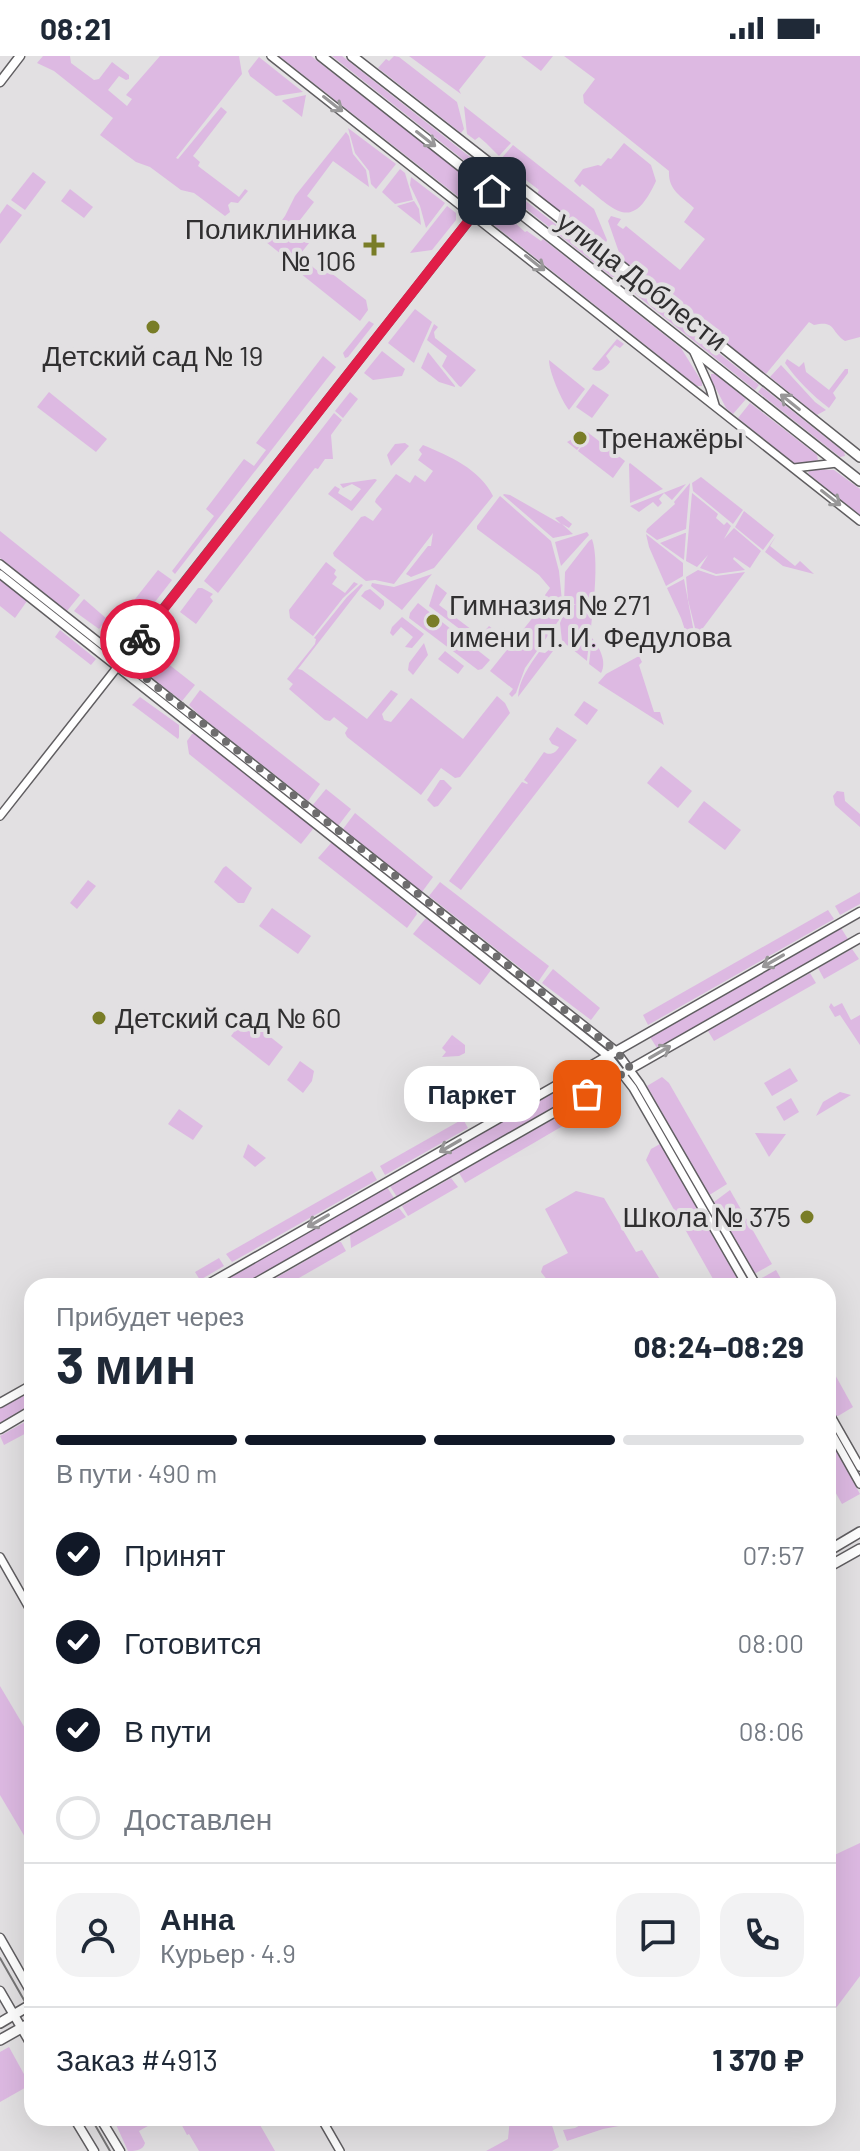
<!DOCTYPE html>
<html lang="ru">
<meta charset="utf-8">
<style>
:root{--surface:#fff;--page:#f2f2f3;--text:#1f2937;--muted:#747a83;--line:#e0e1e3;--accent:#111827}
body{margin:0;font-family:Barlow,sans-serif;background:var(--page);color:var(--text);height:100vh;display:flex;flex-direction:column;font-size:30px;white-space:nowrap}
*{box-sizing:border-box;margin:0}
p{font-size:26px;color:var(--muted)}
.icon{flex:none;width:44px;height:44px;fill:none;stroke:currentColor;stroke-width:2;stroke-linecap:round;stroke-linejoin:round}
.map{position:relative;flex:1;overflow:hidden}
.drawer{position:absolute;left:24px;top:1222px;width:812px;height:848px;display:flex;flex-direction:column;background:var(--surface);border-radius:24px;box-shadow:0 8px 32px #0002}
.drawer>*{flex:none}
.pin{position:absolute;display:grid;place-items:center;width:68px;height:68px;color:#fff;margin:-34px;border-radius:16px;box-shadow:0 4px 12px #0006}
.courier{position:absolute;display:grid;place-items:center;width:80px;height:80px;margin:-40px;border:6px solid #e11d48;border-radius:50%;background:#fff;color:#222;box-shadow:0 2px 10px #0007}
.bubble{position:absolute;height:56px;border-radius:24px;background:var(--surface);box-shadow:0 8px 32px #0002;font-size:26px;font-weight:700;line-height:56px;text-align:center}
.overview em{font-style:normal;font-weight:700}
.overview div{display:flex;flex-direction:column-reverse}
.overview{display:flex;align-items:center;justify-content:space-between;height:136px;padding:0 32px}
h1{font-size:52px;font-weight:700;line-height:60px}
.bar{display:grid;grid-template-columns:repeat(4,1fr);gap:12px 8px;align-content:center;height:96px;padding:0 32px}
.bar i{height:10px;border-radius:6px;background:var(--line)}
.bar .active{background:var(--accent)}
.bar p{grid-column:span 4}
.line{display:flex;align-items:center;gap:20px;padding:0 32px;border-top:2px solid var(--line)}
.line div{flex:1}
.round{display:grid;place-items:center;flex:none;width:84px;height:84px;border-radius:24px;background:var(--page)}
ol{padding:0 32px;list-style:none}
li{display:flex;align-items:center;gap:24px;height:88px}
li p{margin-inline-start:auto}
li .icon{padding:8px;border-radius:50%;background:var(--accent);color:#fff;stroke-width:4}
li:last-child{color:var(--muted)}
li i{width:44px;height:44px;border:4px solid var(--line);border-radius:50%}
.status{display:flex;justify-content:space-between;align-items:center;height:56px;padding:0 40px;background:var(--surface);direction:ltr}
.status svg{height:22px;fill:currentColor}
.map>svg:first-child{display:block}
.green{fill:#ddb9e2}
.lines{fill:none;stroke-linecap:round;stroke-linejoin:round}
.minor-casing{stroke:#605e61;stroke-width:10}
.tertiary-casing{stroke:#605e61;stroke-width:11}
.secondary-casing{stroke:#605e61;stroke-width:12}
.minor{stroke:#fff;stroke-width:7}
.tertiary{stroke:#fff;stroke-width:8}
.secondary{stroke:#fff;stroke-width:9}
.tram{stroke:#767576;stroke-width:2}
.oneway{stroke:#989798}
.done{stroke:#6e6d6e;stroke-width:8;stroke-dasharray:0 14.4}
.route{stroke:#e11d48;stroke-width:10}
.poi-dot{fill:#797d27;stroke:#e2e0e2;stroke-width:3}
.labels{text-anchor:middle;stroke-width:8;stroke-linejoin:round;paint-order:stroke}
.poi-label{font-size:28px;fill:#302f30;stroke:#e2e0e2;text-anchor:start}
.street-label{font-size:28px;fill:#302f30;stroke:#e2e0e2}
</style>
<div class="status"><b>08:21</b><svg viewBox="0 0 49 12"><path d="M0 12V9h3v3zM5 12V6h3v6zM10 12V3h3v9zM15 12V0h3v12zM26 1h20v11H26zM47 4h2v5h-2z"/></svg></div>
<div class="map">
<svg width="860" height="2095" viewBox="0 0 860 2095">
<rect width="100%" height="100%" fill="#e2e0e2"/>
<!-- green -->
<g class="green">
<polygon points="43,0 70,0 71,7 94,24 99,23 112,6 129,19 129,23 126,24 119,20 108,34 127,50 132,43 126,39 160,0 239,0 242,18 176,102 178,103 221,51 227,56 193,100 200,106 198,110 239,141 245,133 248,135 238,147 231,146 228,149 230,156 225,160 194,137 181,134 150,111 136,106 100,79 113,62 54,15 37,7"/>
<polygon points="279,0 311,0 472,126 460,142"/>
<polygon points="332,0 342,0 484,112 480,117"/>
<polygon points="394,0 399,1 457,46 464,73 461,77 378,12 386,3 389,5"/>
<polygon points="409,0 486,0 459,34 461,38"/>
<polygon points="521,0 553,0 541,15"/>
<path d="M 564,0 L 860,0 L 860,281 L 845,285 C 830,275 836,264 814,269 L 809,266 L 766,318 L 622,205 L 608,165 L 611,160 L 621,163 L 617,169 L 623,173 L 626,170 L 680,214 L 705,183 L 684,166 L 694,152 C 681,140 668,134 669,115 L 584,47 L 583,39 L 595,23 Z"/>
<polygon points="259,1 303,36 276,40 250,20 248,15"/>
<polygon points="306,39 302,61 282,45 283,44"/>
<polygon points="464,50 511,87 499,100 486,87 479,81 475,84 467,78"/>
<polygon points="348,72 396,108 376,133 371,128 369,115 355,97"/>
<polygon points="346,76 349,80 353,98 366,114 369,131 333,105 307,140 314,146 300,164 317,177 301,197 281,198 266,186 285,160 295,140"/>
<path d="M 624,87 L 651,109 L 656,125 C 632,177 616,155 582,128 L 580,131 L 574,125 L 583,113 L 598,109 L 601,110 L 608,102 L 611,103 Z"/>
<polygon points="513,89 594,153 607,184 605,189 537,138 539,134 500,104"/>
<polygon points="400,113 405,117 413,144 395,148 382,136"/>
<polygon points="33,116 46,126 25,154 11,144"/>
<polygon points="411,121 445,147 426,172 420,150 410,129"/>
<polygon points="70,133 93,151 84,162 61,145"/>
<polygon points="518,139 616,215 618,218 616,221 612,221 515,144"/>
<polygon points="414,145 419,153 421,169 397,150"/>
<polygon points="7,148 22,159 0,188 0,158"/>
<polygon points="447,150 456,157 456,164 432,194 410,197"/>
<polygon points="504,157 525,176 527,175 541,185 543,183 681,292 702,326 702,330 697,330 494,169"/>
<polygon points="299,200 319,216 323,212 326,213 366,244 368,254 360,265 280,201"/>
<polygon points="635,233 638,233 759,329 755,334 635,238 633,235"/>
<polygon points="415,253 432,266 414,307 388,287"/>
<polygon points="369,265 374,268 348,301 345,302 343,297"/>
<polygon points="434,268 438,271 434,276 435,282 476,314 461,331 459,330 442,310 447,300 427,284"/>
<path d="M 617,283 L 624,288 L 620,292 L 615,289 L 606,300 L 610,306 C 605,312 600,318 592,313 Z"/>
<polygon points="382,295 405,313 402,320 373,324 364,317"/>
<polygon points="428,296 455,330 455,331 439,326 421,312"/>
<polygon points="323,300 336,311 175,518 172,515 214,460 206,453 244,403 254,410 266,394 256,387"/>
<path d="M 787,303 L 799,311 L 804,306 L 806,316 L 829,334 L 845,313 L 848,313 L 848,317 L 833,337 L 836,342 L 829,352 C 812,339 797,324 785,307 Z"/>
<path d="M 549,304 L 585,333 L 569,354 C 562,346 549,316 549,304 Z"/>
<polygon points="781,309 815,346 826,354 817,359 770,321"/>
<polygon points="711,318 715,318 746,343 733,358 726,352 711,323"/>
<polygon points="593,328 609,339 592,362 576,351"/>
<polygon points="762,331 844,396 845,400 840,401 758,336"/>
<polygon points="49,336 107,383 96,396 37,351"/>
<polygon points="350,336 358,343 343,362 335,355"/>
<polygon points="750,347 817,399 818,404 800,408 794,407 738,362"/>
<polygon points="334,357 342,364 331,379 333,403 325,403 318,413 315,412 218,537 204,525"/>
<polygon points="586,375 625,405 613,422 578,395 589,380 577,394 567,386"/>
<polygon points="405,387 409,390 391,410 387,399 395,388"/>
<path d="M 423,389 C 449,400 480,413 493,440 L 434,512 L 411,521 L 406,518 L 428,490 L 431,490 L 433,477 L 394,528 L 375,524 L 366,525 L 334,500 L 333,497 L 361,461 L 365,460 L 373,465 L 382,453 L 375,446 L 376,443 L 396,418 L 410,427 L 415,419 L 425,426 L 433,415 L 418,404 L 422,398 L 419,394 Z"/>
<polygon points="630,407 663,433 630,447 629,408"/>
<polygon points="811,413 834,414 860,433 860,459 811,420 808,417"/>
<polygon points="701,421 743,454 733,468 693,435 692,427"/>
<polygon points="375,423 377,424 352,455 328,438 335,430 340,433 338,437 351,445 361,433 352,428 343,432 340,428"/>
<polygon points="690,427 686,473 657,484 646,476 647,473 675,448 674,446"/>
<polygon points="686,428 672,444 664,437 659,443 662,447 658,451 653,446 639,456 630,450"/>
<polygon points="692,437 718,458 716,462 724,469 727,466 731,470 724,483 734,472 761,495 750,512 734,501 733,503 745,514 716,518 700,512 708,499 697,511 686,505"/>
<polygon points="504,438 510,439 561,468 555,462 562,460 572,468 569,472 562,468 573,478 553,482 503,439"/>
<polygon points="500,440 551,485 559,515 562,545 559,564 525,612 516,637 512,641 509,638 513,633 490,615 538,555 544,554 550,547 545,539 550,532 539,519 477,473 477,470"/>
<polygon points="744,455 774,479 763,494 735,471"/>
<polygon points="0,475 80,539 67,555 0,502"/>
<polygon points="587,476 589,479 561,510 555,486"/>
<polygon points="685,477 686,477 684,504 660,487"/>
<polygon points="646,478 683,507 683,520 666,530 649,491"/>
<polygon points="776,480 770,490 795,510 800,505 814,518 783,510 765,496"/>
<path d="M 592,483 C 601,508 590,576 587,605 L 562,585 L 560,567 L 566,553 L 576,548 L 564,549 L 565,516 L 589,485 Z"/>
<polygon points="326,506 336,514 334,518 337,521 332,528 345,537 354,526 358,528 343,542 313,580 290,562 289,554"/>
<polygon points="158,514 172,524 134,573 120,562"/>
<polygon points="698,514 716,520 745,516 697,580 688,544 686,521"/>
<polygon points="432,518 402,554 371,530 372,527 394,531"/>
<polygon points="684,523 695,582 690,589 681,562 667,532"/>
<polygon points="0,524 27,545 15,562 0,550"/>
<polygon points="361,528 363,529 298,613 302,614 367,663 391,634 398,638 382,658 384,664 391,666 411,642 463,683 497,640 505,647 510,657 460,721 455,722 441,712 421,739 347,681 345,677 348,672 334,661 330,665 325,664 289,633 293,628 287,623 315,588 316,583 314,582 347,541"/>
<polygon points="436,528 447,537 439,549 480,580 489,570 494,574 483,586 477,586 429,550"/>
<polygon points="198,532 202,532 213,538 210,541 213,545 196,568 180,556"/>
<polygon points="370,533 384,545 384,549 380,554 361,540 365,535"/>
<polygon points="84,543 107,563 99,573 74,555"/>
<polygon points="418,547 490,604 482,613 478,614 409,562 410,557"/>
<polygon points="402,561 424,578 412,592 405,591 413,581 401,571 393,580 390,577 392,571"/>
<polygon points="60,574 96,603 91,609 55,581"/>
<path d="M 555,574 L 558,576 L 556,591 L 518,641 C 519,624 529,610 539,596 L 545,597 L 550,593 L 549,583 Z"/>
<path d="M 592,582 C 600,592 607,606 601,617 L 589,608 Z"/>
<polygon points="424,587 428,599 413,619 408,614 409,607"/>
<polygon points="445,595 464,610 458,618 438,603"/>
<polygon points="639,600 642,606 639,609 654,656 660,656 664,669 598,627 606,618"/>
<polygon points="162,603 195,629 182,645 149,620"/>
<polygon points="200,634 320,728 308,745 199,659 189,649"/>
<polygon points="140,641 179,669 179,681 178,683 134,650 132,649"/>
<polygon points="584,645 598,654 587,669 574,659"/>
<path d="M 557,671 L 577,684 L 461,834 L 449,825 L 522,726 L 527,728 L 528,727 L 524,724 L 544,696 C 550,700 556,697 559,691 L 552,688 L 549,683 Z"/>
<polygon points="192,678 196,678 312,768 313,773 301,788 189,698 187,685"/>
<polygon points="661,710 692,735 678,752 647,727"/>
<polygon points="440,724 444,724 452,732 438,750 434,751 427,744"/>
<polygon points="326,733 351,753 338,770 312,750"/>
<polygon points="837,735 844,736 845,745 860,758 860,771 835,749 833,740"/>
<polygon points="704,745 741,774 725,794 688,766"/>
<polygon points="355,757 433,821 422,836 343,773"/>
<polygon points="332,786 416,855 417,858 407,872 318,802"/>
<polygon points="226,810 252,832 244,847 238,847 214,826 223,812"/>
<polygon points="88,824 96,830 77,853 70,847"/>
<polygon points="440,826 549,910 538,926 429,840"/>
<polygon points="860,836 860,848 840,859 835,850"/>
<polygon points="272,852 311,880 298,898 259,870"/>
<polygon points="828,854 834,863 648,969 643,959"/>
<polygon points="426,862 491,914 480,929 413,878"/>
<polygon points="841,872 848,883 657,992 650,981"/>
<polygon points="852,893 859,903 824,923 818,912"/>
<polygon points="553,913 600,952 591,964 542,927"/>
<polygon points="810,917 816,927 714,985 708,975"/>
<polygon points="831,947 834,951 842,947 851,964 860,959 860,989 840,959 835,961 829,951"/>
<polygon points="245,961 283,991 269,1010 231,980"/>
<polygon points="452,979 465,989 465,997 459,1000 442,1001 446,996 442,992"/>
<polygon points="300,1005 314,1015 312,1025 303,1037 287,1024"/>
<polygon points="790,1012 798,1025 772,1040 764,1027"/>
<polygon points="662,1021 669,1027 727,1128 711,1138 709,1139 647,1030"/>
<polygon points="572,1026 579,1037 397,1141 390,1130"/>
<polygon points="840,1036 851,1039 816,1060 823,1046"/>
<polygon points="791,1042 799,1056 784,1065 776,1051"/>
<polygon points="585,1045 590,1054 465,1127 459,1117"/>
<polygon points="179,1053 203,1070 193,1084 168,1068"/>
<polygon points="463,1063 468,1072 385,1119 380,1110"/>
<polygon points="755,1077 786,1078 769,1101"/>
<polygon points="248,1088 266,1102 255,1111 243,1101"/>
<polygon points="660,1088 738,1224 728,1230 717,1230 646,1104 651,1093"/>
<polygon points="372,1115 377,1124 232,1206 226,1198"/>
<polygon points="451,1122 458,1131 408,1160 402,1150"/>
<polygon points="387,1131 394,1142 240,1230 215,1230"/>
<polygon points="730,1134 772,1208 756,1217 754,1217 714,1146"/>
<polygon points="576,1135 604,1142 636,1196 642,1194 664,1230 552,1230 541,1216 543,1210 568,1197 545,1153"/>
<polygon points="399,1152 406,1161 351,1192 350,1179"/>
<polygon points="338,1186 341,1186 346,1195 285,1230 262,1230"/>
<polygon points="219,1202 224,1210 200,1224 195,1216"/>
<polygon points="776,1214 785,1230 762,1230 760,1223"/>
<polygon points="828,1306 853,1351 838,1360 836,1360 828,1346"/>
<polygon points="32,1334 32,1348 0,1367 0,1352"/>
<polygon points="32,1362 32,1374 4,1389 0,1380"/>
<polygon points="828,1380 860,1438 842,1448 828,1423"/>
<polygon points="0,1630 32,1684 32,1793 0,1739"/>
<polygon points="860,1787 860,1920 833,1956 828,1953 828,1802"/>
<polygon points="9,1991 30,2029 0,2046 0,1996"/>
<path d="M 113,2062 L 162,2062 L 139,2075 L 145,2087 C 143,2095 134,2095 128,2095 Z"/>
<polygon points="178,2062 256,2062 275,2095 199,2095 189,2078 187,2079"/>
<path d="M 510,2062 L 548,2062 C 554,2071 555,2081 559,2091 L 552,2095 L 486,2095 L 508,2083 Z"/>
<polygon points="593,2062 628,2062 629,2068 603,2073 567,2085 563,2074 575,2072"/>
</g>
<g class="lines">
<!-- minor casing -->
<g class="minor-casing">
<g id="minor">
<polyline points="271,0 860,465"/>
<polyline points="693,294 710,332 715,349"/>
<polyline points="794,412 837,407"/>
<polyline points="0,508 616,995 640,1028 757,1230"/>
<polyline points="0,518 608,1000 633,1032 747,1230"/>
<polyline points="0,760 504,120"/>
<polyline points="828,1355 860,1411"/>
<polyline points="828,1371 860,1428"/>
<polyline points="0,1501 32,1557"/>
<polyline points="321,2062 340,2095"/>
</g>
</g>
<!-- tertiary casing -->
<g class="tertiary-casing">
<g id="tertiary">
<polyline points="0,26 20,0"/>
<polyline points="205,1230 860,856"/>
<polyline points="250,1230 860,882"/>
<polyline points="0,1347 32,1329"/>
<polyline points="0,1373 32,1354"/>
<polyline points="0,1882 32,1938"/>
<polyline points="0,1935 32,1990"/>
<polyline points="74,2062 94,2095"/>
<polyline points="100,2062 120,2095"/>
</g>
</g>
<!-- secondary casing -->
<g class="secondary-casing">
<g id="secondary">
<polyline points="321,0 860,425"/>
<polyline points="352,0 615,205 860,401"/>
<polyline points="828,1495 860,1476"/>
<polyline points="828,1511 860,1493"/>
<polyline points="0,1967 32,1948"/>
<polyline points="0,1984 32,1966"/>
</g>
</g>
<!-- minor -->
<use href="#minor" class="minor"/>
<!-- tertiary -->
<use href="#tertiary" class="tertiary"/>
<!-- secondary -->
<use href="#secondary" class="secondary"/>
<!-- tram -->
<g class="tram">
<polyline points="0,1902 32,1958"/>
<polyline points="91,2062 110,2095"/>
</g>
</g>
<!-- one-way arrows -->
<defs><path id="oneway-shaft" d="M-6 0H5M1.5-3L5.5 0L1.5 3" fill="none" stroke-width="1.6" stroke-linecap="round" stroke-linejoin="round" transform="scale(2)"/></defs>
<g class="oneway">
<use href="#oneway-shaft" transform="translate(333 48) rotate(38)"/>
<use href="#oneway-shaft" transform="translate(426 83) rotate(38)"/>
<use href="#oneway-shaft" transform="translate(535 207) rotate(38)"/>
<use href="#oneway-shaft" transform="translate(790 346) rotate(-141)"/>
<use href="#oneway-shaft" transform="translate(831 442) rotate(38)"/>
<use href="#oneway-shaft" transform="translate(773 905) rotate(150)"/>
<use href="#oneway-shaft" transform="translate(660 996) rotate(-30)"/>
<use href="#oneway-shaft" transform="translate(450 1090) rotate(150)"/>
<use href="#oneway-shaft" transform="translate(318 1165) rotate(150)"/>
</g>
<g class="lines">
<!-- done -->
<polyline class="done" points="140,583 123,604 616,995 631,1013 587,1038"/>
<!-- route -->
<polyline class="route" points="140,583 492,135"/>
</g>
<!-- markers -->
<g class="poi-dot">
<path d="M370 177h8v8h8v8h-8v8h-8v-8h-8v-8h8z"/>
<circle cx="153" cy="271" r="8"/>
<circle cx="580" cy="382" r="8"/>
<circle cx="433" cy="565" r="8"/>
<circle cx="99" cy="962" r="8"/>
<circle cx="807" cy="1161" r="8"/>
</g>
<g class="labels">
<!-- poi labels -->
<g class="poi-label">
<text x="356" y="183" text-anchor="end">Поликлиника<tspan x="356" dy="32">№ 106</tspan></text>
<text x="153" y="310" text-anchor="middle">Детский сад № 19</text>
<text x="596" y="392">Тренажёры</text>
<text x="449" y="559">Гимназия № 271<tspan x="449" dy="32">имени П. И. Федулова</tspan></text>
<text x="115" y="972">Детский сад № 60</text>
<text x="791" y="1171" text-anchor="end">Школа № 375</text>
</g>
<!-- street labels -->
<g class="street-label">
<text transform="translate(642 225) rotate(38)" y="10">улица Доблести</text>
</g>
</g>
</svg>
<div class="pin" style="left:587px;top:1038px;background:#ea580c"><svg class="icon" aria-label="bag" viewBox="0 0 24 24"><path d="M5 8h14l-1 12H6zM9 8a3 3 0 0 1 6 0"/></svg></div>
<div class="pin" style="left:492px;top:135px;background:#1f2937"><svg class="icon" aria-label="home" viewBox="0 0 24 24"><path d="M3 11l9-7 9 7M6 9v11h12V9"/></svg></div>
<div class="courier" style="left:140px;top:583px"><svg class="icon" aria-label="bike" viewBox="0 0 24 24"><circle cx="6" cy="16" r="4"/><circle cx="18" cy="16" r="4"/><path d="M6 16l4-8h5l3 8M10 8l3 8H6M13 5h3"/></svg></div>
<div class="bubble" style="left:404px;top:1010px;width:136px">Паркет</div>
<section class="drawer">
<div class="overview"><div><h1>3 мин</h1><p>Прибудет через</p></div><em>08:24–08:29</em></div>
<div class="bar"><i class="active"></i><i class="active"></i><i class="active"></i><i></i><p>В пути · 490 m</p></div>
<ol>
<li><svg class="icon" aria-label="check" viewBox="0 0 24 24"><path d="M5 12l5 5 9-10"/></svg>Принят<p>07:57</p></li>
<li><svg class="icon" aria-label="check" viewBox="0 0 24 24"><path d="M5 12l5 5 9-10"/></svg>Готовится<p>08:00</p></li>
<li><svg class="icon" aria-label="check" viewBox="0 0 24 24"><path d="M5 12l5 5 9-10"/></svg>В пути<p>08:06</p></li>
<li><i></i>Доставлен</li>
</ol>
<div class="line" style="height:144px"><a class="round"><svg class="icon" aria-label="person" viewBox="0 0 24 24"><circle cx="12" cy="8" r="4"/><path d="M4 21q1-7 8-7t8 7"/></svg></a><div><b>Анна</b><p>Курьер · 4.9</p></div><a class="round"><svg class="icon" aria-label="chat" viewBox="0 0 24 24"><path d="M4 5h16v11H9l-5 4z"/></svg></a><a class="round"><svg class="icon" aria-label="phone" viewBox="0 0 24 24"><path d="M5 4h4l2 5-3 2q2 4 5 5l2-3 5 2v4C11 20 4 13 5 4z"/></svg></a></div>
<div class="line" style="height:104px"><div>Заказ #4913</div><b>1 370 ₽</b></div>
</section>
</div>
